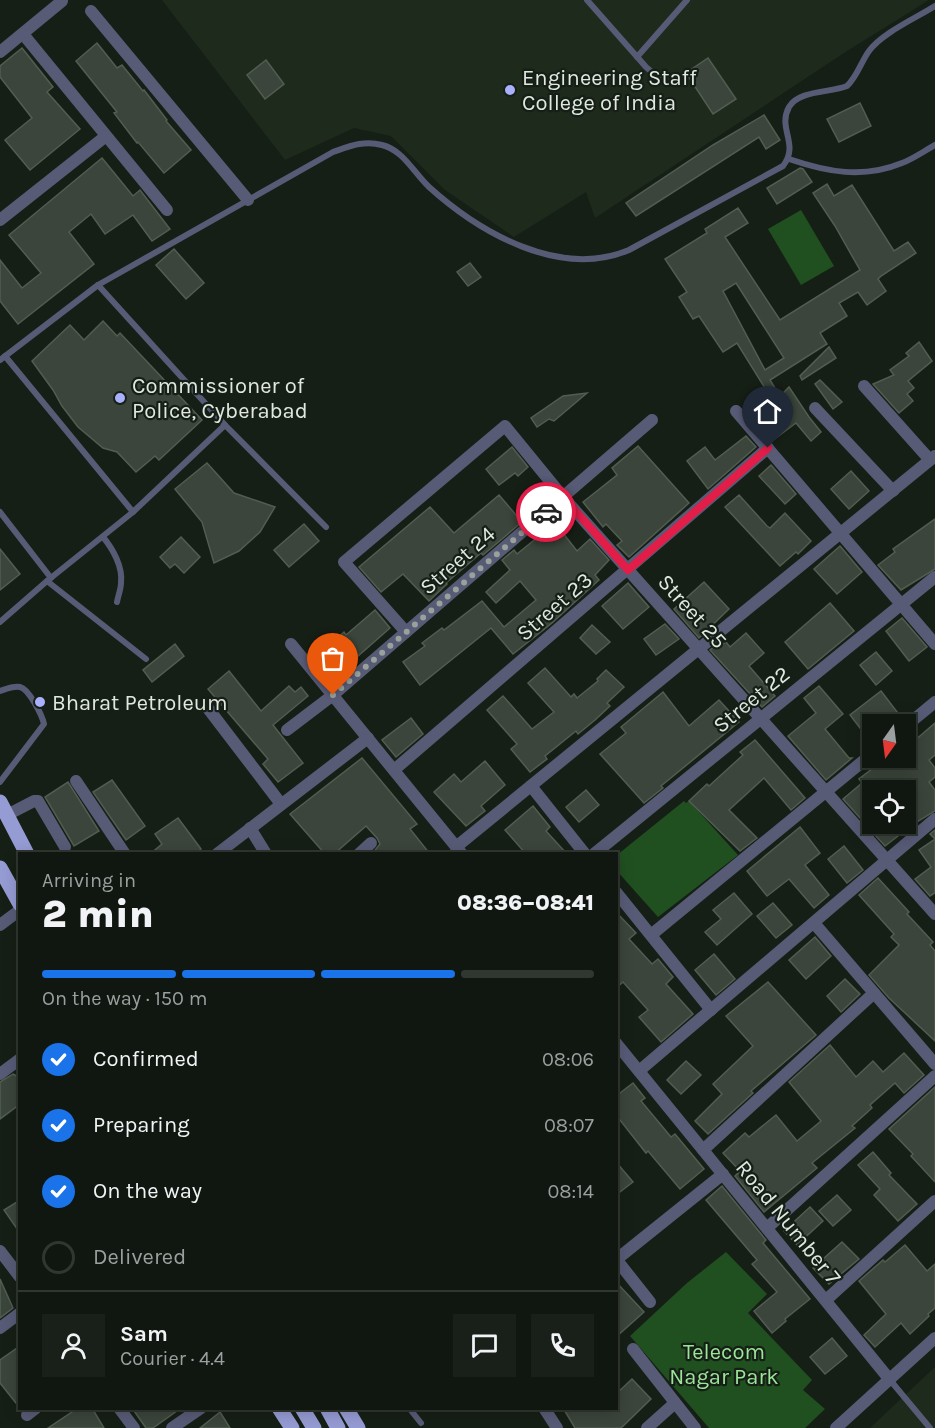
<!DOCTYPE html>
<meta charset="utf-8">
<style>
:root{--surface:#101710;--page:#192019;--text:#f1f3f6;--muted:#9c9f9f;--line:#303630;--accent:#1a73e8}
body{margin:0;font-family:Karla,sans-serif;background:var(--page);color:var(--text);height:100vh;display:flex;flex-direction:column;font-size:22px;white-space:nowrap}
*{box-sizing:border-box;margin:0}
p{font-size:20px;color:var(--muted)}
.icon{flex:none;width:33px;height:33px;fill:none;stroke:currentColor;stroke-width:2;stroke-linecap:round;stroke-linejoin:round}
.map{position:relative;flex:1;overflow:hidden}
.sheet{position:absolute;left:18px;top:852px;width:600px;height:558px;display:flex;flex-direction:column;background:var(--surface);border-radius:0px;box-shadow:0 3px 15px #0003,0 0 0 2px var(--line)}
.sheet>*{flex:none}
.needle{width:39px;rotate:194deg}
.tools{position:absolute;left:862px;top:714px;display:grid;gap:12px}
.tools a{display:grid;place-items:center;width:54px;height:54px;border-radius:0px;background:var(--surface);box-shadow:0 3px 15px #0003,0 0 0 2px var(--line);font-size:30px}
.pin{position:absolute;display:grid;place-items:center;width:51px;height:51px;color:#fff;margin:-62px -26px;border-radius:50% 50% 50% 0;rotate:-45deg;box-shadow:0 0 6px #0007}
.pin .icon{rotate:45deg}
.courier{position:absolute;display:grid;place-items:center;width:60px;height:60px;margin:-30px;border:4px solid #e11d48;border-radius:50%;background:#fff;color:#222;box-shadow:0 2px 8px #0007}
.summary em{font-style:normal;font-weight:800}
.summary div{display:flex;flex-direction:column-reverse}
.summary{display:flex;align-items:center;justify-content:space-between;height:102px;padding:0 24px}
h1{font-size:39px;font-weight:800;line-height:45px}
.bar{display:grid;grid-template-columns:repeat(4,1fr);gap:9px 6px;align-content:center;height:72px;padding:0 24px}
.bar i{height:8px;border-radius:4px;background:var(--line)}
.bar .on{background:var(--accent)}
.bar p{grid-column:span 4}
.line{display:flex;align-items:center;gap:15px;padding:0 24px;border-top:2px solid var(--line)}
.line div{flex:1}
.round{display:grid;place-items:center;flex:none;width:63px;height:63px;border-radius:0px;background:var(--page)}
ol{padding:0 24px;list-style:none}
li{display:flex;align-items:center;gap:18px;height:66px}
li p{margin-inline-start:auto}
li .icon{padding:6px;border-radius:50%;background:var(--accent);color:#fff;stroke-width:4}
li:last-child{color:var(--muted)}
li i{width:33px;height:33px;border:3px solid var(--line);border-radius:50%}
.map>svg:first-child{display:block}
.built{fill:#1d2a1c}
.green{fill:#205020}
.building{fill:#3b453b;stroke:#525d52;stroke-width:1.5;fill-rule:evenodd}
.lines{fill:none;stroke-linecap:round;stroke-linejoin:round}
.service{stroke:#585b76;stroke-width:6}
.minor{stroke:#585b76;stroke-width:12}
.primary{stroke:#959bd3;stroke-width:15}
.done{stroke:#9aa19a;stroke-width:6;stroke-dasharray:0 10.8}
.route{stroke:#e11d48;stroke-width:8}
.poi-dot{fill:#a9b0fc;stroke:#161f16;stroke-width:2}
.labels{text-anchor:middle;stroke-width:4.5;stroke-linejoin:round;paint-order:stroke}
.poi-label{font-size:22px;fill:#e1e7e1;stroke:#161f16;text-anchor:start}
.street-label{font-size:22px;fill:#e1e7e1;stroke:#161f16}
.park-label{font-size:22px;fill:#9be499;stroke:#161f16}
</style>
<div class="map">
<svg width="935" height="1428" viewBox="0 0 935 1428">
<rect width="100%" height="100%" fill="#161f16"/>
<!-- built -->
<g class="built">
<polygon points="162,0 929,0 847,51 595,218 586,192 514,237 445,190 391,136 354,128 285,160"/>
<polygon points="935,1367 935,1428 870,1428"/>
</g>
<!-- green -->
<g class="green">
<polygon points="801,210 834,266 801,285 768,229"/>
<polygon points="684,801 686,803 689,801 738,855 658,917 617,871 617,855"/>
<polygon points="726,1252 767,1294 748,1313 812,1380 803,1390 825,1409 805,1428 709,1428 630,1336 687,1283"/>
</g>
<!-- building -->
<g class="building">
<polygon points="97,43 117,68 122,65 143,91 144,90 167,120 166,121 191,150 164,173 138,142 137,143 114,113 117,112 76,61"/>
<polygon points="22,48 53,87 47,92 80,129 30,170 5,140 32,118 0,77 0,66"/>
<polygon points="708,58 736,99 713,114 686,73"/>
<polygon points="266,60 284,84 265,99 247,75"/>
<polygon points="860,103 871,126 839,142 827,119"/>
<polygon points="764,115 780,140 766,149 759,137 636,216 626,203 713,145"/>
<polygon points="102,158 133,196 140,190 170,229 152,241 133,215 105,234 91,214 69,232 94,264 18,324 0,301 0,260 22,288 41,273 9,235"/>
<polygon points="800,168 803,169 812,182 777,204 767,188"/>
<path d="M 827,184 L 834,196 L 852,185 L 894,251 L 908,242 L 916,253 L 881,276 L 878,279 L 886,291 L 867,305 L 858,292 L 839,303 L 847,316 L 820,333 L 827,344 L 770,380 L 775,388 L 768,393 L 737,343 L 723,352 L 699,316 L 693,319 L 679,297 L 687,292 L 665,259 L 707,233 L 705,229 L 738,208 L 748,223 L 725,237 L 780,320 L 860,270 L 835,226 L 813,193 ZM 736,283 L 784,358 L 765,370 L 723,291 Z"/>
<polygon points="174,249 204,283 186,299 156,265"/>
<polygon points="470,263 481,277 468,286 457,272"/>
<polygon points="103,321 117,336 120,333 202,420 159,460 155,456 136,472 117,452 103,448 78,427 62,406 53,390 32,361 70,325 84,340"/>
<polygon points="919,342 932,361 908,381 914,388 907,394 913,401 899,413 873,384 894,375 890,370 909,356 906,353"/>
<polygon points="829,347 836,358 802,380 800,376"/>
<polygon points="820,380 842,402 833,409 815,384"/>
<polygon points="789,387 809,417 821,432 811,441 796,423 772,441 756,421"/>
<polygon points="587,393 554,421 549,419 537,427 531,418 563,396"/>
<polygon points="746,436 756,447 708,489 687,461 705,447 715,460"/>
<polygon points="638,446 689,503 629,557 617,545 622,541 606,524 603,527 583,502 617,475 612,468"/>
<polygon points="512,447 528,467 518,476 515,473 499,485 486,469"/>
<polygon points="207,463 234,493 275,507 260,532 249,542 239,551 214,563 202,522 175,489"/>
<polygon points="771,465 796,494 785,504 759,476"/>
<polygon points="851,471 869,491 849,509 831,489"/>
<polygon points="542,485 551,496 539,506 530,494"/>
<polygon points="499,495 522,522 483,555 481,553 446,583 447,584 429,601 403,574 381,592 359,567 430,507 454,533"/>
<polygon points="739,495 767,526 770,528 785,513 811,541 798,554 796,552 780,566 725,507"/>
<polygon points="935,519 935,569 901,590 878,565 895,552 893,549"/>
<polygon points="555,523 577,551 590,539 609,560 595,575 599,580 552,623 513,654 491,628 420,685 403,662 425,646 422,643 442,628 444,630 482,601 504,627 536,600 520,581 496,603 486,592 510,570 502,560 514,550 517,554"/>
<polygon points="304,524 319,541 289,567 274,550"/>
<polygon points="181,537 200,557 184,573 175,564 170,568 160,557"/>
<polygon points="840,546 862,572 837,594 814,569"/>
<polygon points="0,549 20,574 0,590"/>
<polygon points="704,582 729,609 699,638 674,609"/>
<polygon points="628,583 649,607 623,629 602,606"/>
<polygon points="830,603 854,631 808,669 785,642"/>
<polygon points="375,610 390,628 332,679 314,658 344,632 346,635"/>
<polygon points="902,618 927,647 909,661 886,631"/>
<polygon points="665,624 679,639 656,655 644,639"/>
<polygon points="592,625 610,642 596,654 580,638"/>
<polygon points="746,633 764,653 749,666 775,696 762,707 710,650 721,641 723,644 726,642 730,647"/>
<polygon points="175,644 184,656 152,682 143,670"/>
<polygon points="876,652 892,671 876,685 860,665"/>
<polygon points="545,668 571,697 574,694 577,698 598,681 597,679 606,670 624,687 607,703 610,706 595,720 578,734 576,731 545,756 547,759 530,772 511,749 517,744 487,710 503,696 532,729 554,712 528,683"/>
<polygon points="229,671 261,711 289,686 295,692 301,687 308,696 273,725 303,763 278,782 263,764 268,759 208,689"/>
<polygon points="819,686 843,714 825,729 849,758 852,758 826,780 788,736 816,713 804,698"/>
<polygon points="881,691 901,717 892,724 873,724 873,745 850,715"/>
<polygon points="663,692 689,726 719,700 739,722 661,786 663,788 644,803 600,754 626,733 621,727"/>
<polygon points="411,718 423,734 396,757 382,740"/>
<polygon points="935,723 935,755 929,760 935,768 935,777 929,782 935,790 935,811 915,823 885,846 865,824 906,824 906,790 873,790 873,810 861,819 843,799 862,783 859,779 877,765 875,762 878,759 881,758 906,758 906,748"/>
<polygon points="755,740 805,798 791,810 764,778 729,810 757,838 740,851 689,801 707,784 709,786 743,755 740,752"/>
<polygon points="362,758 417,824 410,829 430,854 372,854 380,844 377,838 366,826 334,854 325,854 290,814"/>
<polygon points="485,761 505,785 481,806 485,811 466,826 434,792 454,774 461,782"/>
<polygon points="112,780 145,826 126,840 93,792"/>
<polygon points="68,782 99,831 74,846 45,797"/>
<polygon points="586,790 599,805 579,822 566,807"/>
<polygon points="533,806 550,827 546,831 567,854 526,854 505,830"/>
<polygon points="178,818 201,849 195,854 150,854 162,844 155,834"/>
<polygon points="800,827 820,853 805,865 829,895 814,908 789,879 767,896 747,871"/>
<polygon points="935,830 935,893 930,896 915,879 931,867 919,850 935,839 930,834"/>
<polygon points="844,846 863,870 847,883 828,859"/>
<polygon points="878,878 909,912 907,914 933,942 930,945 935,951 935,1041 889,998 869,975 899,945 891,937 894,934 859,895"/>
<polygon points="734,893 752,914 717,945 705,932 721,919 713,910"/>
<polygon points="773,903 792,925 776,938 757,916"/>
<polygon points="616,912 636,933 629,939 652,964 658,959 673,977 666,984 693,1014 661,1042 639,1017 648,1010 623,982 616,988"/>
<polygon points="815,937 831,956 806,979 789,960"/>
<polygon points="714,954 735,979 716,995 695,970"/>
<polygon points="845,979 860,994 841,1012 827,996"/>
<polygon points="768,982 816,1035 751,1091 753,1093 708,1134 695,1121 722,1094 713,1084 753,1046 726,1016"/>
<polygon points="830,1045 856,1077 873,1061 883,1072 904,1053 924,1075 904,1093 895,1083 870,1105 872,1108 852,1126 855,1128 812,1163 817,1168 764,1212 735,1176 740,1171 723,1153 745,1133 749,1137 776,1115 797,1141 821,1121 789,1082"/>
<polygon points="686,1061 701,1075 681,1094 667,1080"/>
<polygon points="13,1074 20,1078 20,1104 0,1119 0,1082"/>
<polygon points="633,1083 645,1098 641,1101 671,1137 675,1134 704,1169 680,1189 648,1151 646,1153 616,1115 616,1096"/>
<polygon points="935,1087 935,1182 911,1156 913,1154 889,1129"/>
<polygon points="873,1152 891,1173 889,1175 917,1204 898,1221 874,1195 880,1189 858,1165"/>
<polygon points="616,1162 633,1182 616,1195"/>
<polygon points="722,1186 766,1240 763,1243 810,1299 785,1319 786,1321 772,1333 754,1311 777,1292 752,1264 757,1260 706,1200"/>
<polygon points="837,1195 851,1210 833,1226 819,1211"/>
<polygon points="20,1200 20,1233 4,1210"/>
<polygon points="810,1207 823,1221 797,1245 784,1231"/>
<polygon points="842,1242 859,1259 829,1284 813,1268"/>
<polygon points="905,1245 927,1271 935,1264 935,1308 928,1314 929,1316 910,1334 901,1323 875,1347 864,1335 886,1314 859,1281 883,1260 885,1262"/>
<polygon points="0,1279 13,1308 0,1318"/>
<polygon points="616,1282 644,1312 616,1337"/>
<polygon points="832,1338 847,1356 825,1374 810,1357"/>
<polygon points="20,1346 20,1408 0,1383 0,1360"/>
<polygon points="632,1379 651,1399 621,1428 575,1428 563,1408 616,1408 616,1394"/>
<polygon points="78,1408 92,1408 104,1428 48,1428"/>
<polygon points="132,1408 181,1408 153,1428 146,1428"/>
<polygon points="220,1412 230,1428 200,1428"/>
</g>
<g class="lines">
<!-- service -->
<g class="service">
<polyline points="587,0 646,67 653,73 660,75"/>
<polyline points="637,57 687,0"/>
<path d="M 789,159 C 827,172 863,179 902,163 C 913,159 924,151 935,145"/>
<polyline points="5,356 133,512"/>
<path d="M 0,360 L 98,285 L 333,152 C 350,146 364,140 382,145 C 403,150 414,173 429,187 C 480,233 560,279 629,250 L 783,166 C 800,144 777,129 789,107 C 799,90 830,93 847,86 C 857,77 861,62 869,51 C 882,33 916,18 935,6"/>
<polyline points="225,425 326,527"/>
<polyline points="0,512 51,578"/>
<path d="M 103,537 C 113,549 123,567 121,583 C 121,589 118,596 117,602"/>
<polyline points="47,581 146,659"/>
<polyline points="0,622 47,581 133,512 225,425 98,285"/>
<path d="M 0,691 C 6,689 13,686 20,687 C 29,689 42,715 44,724 L 0,782"/>
<polyline points="890,1380 930,1428"/>
<polyline points="409,1408 421,1423"/>
</g>
<!-- minor -->
<g class="minor">
<polyline points="91,11 248,200"/>
<polyline points="23,34 167,210"/>
<polyline points="0,52 62,1"/>
<polyline points="0,220 106,136"/>
<polyline points="864,386 930,460"/>
<polyline points="815,408 893,491"/>
<polyline points="736,411 935,644"/>
<polyline points="406,632 344,562 505,426 563,497 935,914"/>
<polyline points="291,644 462,854"/>
<polyline points="207,707 281,804"/>
<polyline points="906,726 935,702"/>
<polyline points="287,730 333,695 652,420"/>
<polyline points="394,770 768,448"/>
<polyline points="76,781 125,854"/>
<polyline points="531,786 585,854"/>
<polyline points="7,815 34,801 38,801 65,847"/>
<polyline points="250,828 266,854"/>
<polyline points="456,847 935,456"/>
<polyline points="217,854 368,738"/>
<polyline points="359,854 371,843"/>
<polyline points="594,854 935,577"/>
<polyline points="616,892 711,1010"/>
<polyline points="814,923 935,1064"/>
<polyline points="0,925 20,910"/>
<polyline points="651,935 873,753"/>
<polyline points="616,1043 890,1380"/>
<polyline points="639,1071 935,819"/>
<polyline points="0,1074 20,1059"/>
<polyline points="703,1150 874,993"/>
<polyline points="767,1228 935,1076"/>
<polyline points="0,1251 20,1277"/>
<polyline points="616,1259 650,1302"/>
<polyline points="617,1259 723,1174"/>
<polyline points="826,1300 935,1201"/>
<polyline points="0,1328 20,1313"/>
<polyline points="633,1349 695,1428"/>
<polyline points="119,1408 134,1428"/>
<polyline points="544,1408 557,1428"/>
<polyline points="27,1415 36,1408"/>
<polyline points="172,1428 201,1408"/>
<polyline points="647,1428 675,1403"/>
<polyline points="836,1428 935,1338"/>
</g>
<!-- primary -->
<g class="primary">
<polyline points="0,802 27,854"/>
<polyline points="0,868 20,904"/>
<polyline points="279,1408 292,1428"/>
<polyline points="302,1408 314,1428"/>
<polyline points="327,1408 338,1428"/>
<polyline points="346,1408 358,1428"/>
</g>
</g>
<g class="lines">
<!-- done -->
<polyline class="done" points="333,695 546,512"/>
<!-- route -->
<polyline class="route" points="546,512 563,497 628,570 768,448"/>
</g>
<!-- markers -->
<g class="poi-dot">
<circle cx="510" cy="90" r="6"/>
<circle cx="120" cy="398" r="6"/>
<circle cx="40" cy="702" r="6"/>
</g>
<g class="labels">
<!-- poi labels -->
<g class="poi-label">
<text x="522" y="85">Engineering Staff<tspan x="522" dy="25">College of India</tspan></text>
<text x="132" y="393">Commissioner of<tspan x="132" dy="25">Police, Cyberabad</tspan></text>
<text x="52" y="710">Bharat Petroleum</text>
</g>
<!-- street labels -->
<g class="street-label">
<text transform="translate(457 560) rotate(-41)" y="8">Street 24</text>
<text transform="translate(554 606) rotate(-41)" y="8">Street 23</text>
<text transform="translate(693 611) rotate(48)" y="8">Street 25</text>
<text transform="translate(751 699) rotate(-39)" y="8">Street 22</text>
<text transform="translate(789 1222) rotate(51)" y="8">Road Number 7</text>
</g>
<!-- park labels -->
<g class="park-label">
<text x="724" y="1359">Telecom<tspan x="724" dy="25">Nagar Park</tspan></text>
</g>
</g>
</svg>
<div class="tools">
<a><svg class="needle" viewBox="-14 -14 28 28"><path d="M0-13l5 13h-10z" fill="#e53935"/><path d="M0 13l5-13h-10z" fill="#9c9f9f"/></svg></a>
<a><svg class="icon" aria-label="locate" viewBox="0 0 24 24"><circle cx="12" cy="12" r="6"/><path d="M12 2v4M12 18v4M2 12h4M18 12h4"/></svg></a>
</div>
<div class="pin" style="left:333px;top:695px;background:#ea580c"><svg class="icon" aria-label="bag" viewBox="0 0 24 24"><path d="M5 8h14l-1 12H6zM9 8a3 3 0 0 1 6 0"/></svg></div>
<div class="pin" style="left:768px;top:448px;background:#1f2937"><svg class="icon" aria-label="home" viewBox="0 0 24 24"><path d="M3 11l9-7 9 7M6 9v11h12V9"/></svg></div>
<div class="courier" style="left:546px;top:512px"><svg class="icon" aria-label="car" viewBox="0 0 24 24"><path d="M5 17H2v-5l4-1 3-4h7l3 4 3 1v5h-3M9 17h6M6 11h13"/><circle cx="7" cy="17" r="2"/><circle cx="17" cy="17" r="2"/></svg></div>
<section class="sheet">
<div class="summary"><div><h1>2 min</h1><p>Arriving in</p></div><em>08:36–08:41</em></div>
<div class="bar"><i class="on"></i><i class="on"></i><i class="on"></i><i></i><p>On the way · 150 m</p></div>
<ol>
<li><svg class="icon" aria-label="check" viewBox="0 0 24 24"><path d="M5 12l5 5 9-10"/></svg>Confirmed<p>08:06</p></li>
<li><svg class="icon" aria-label="check" viewBox="0 0 24 24"><path d="M5 12l5 5 9-10"/></svg>Preparing<p>08:07</p></li>
<li><svg class="icon" aria-label="check" viewBox="0 0 24 24"><path d="M5 12l5 5 9-10"/></svg>On the way<p>08:14</p></li>
<li><i></i>Delivered</li>
</ol>
<div class="line" style="height:108px"><a class="round"><svg class="icon" aria-label="person" viewBox="0 0 24 24"><circle cx="12" cy="8" r="4"/><path d="M4 21q1-7 8-7t8 7"/></svg></a><div><b>Sam</b><p>Courier · 4.4</p></div><a class="round"><svg class="icon" aria-label="chat" viewBox="0 0 24 24"><path d="M4 5h16v11H9l-5 4z"/></svg></a><a class="round"><svg class="icon" aria-label="phone" viewBox="0 0 24 24"><path d="M5 4h4l2 5-3 2q2 4 5 5l2-3 5 2v4C11 20 4 13 5 4z"/></svg></a></div>
</section>
</div>
